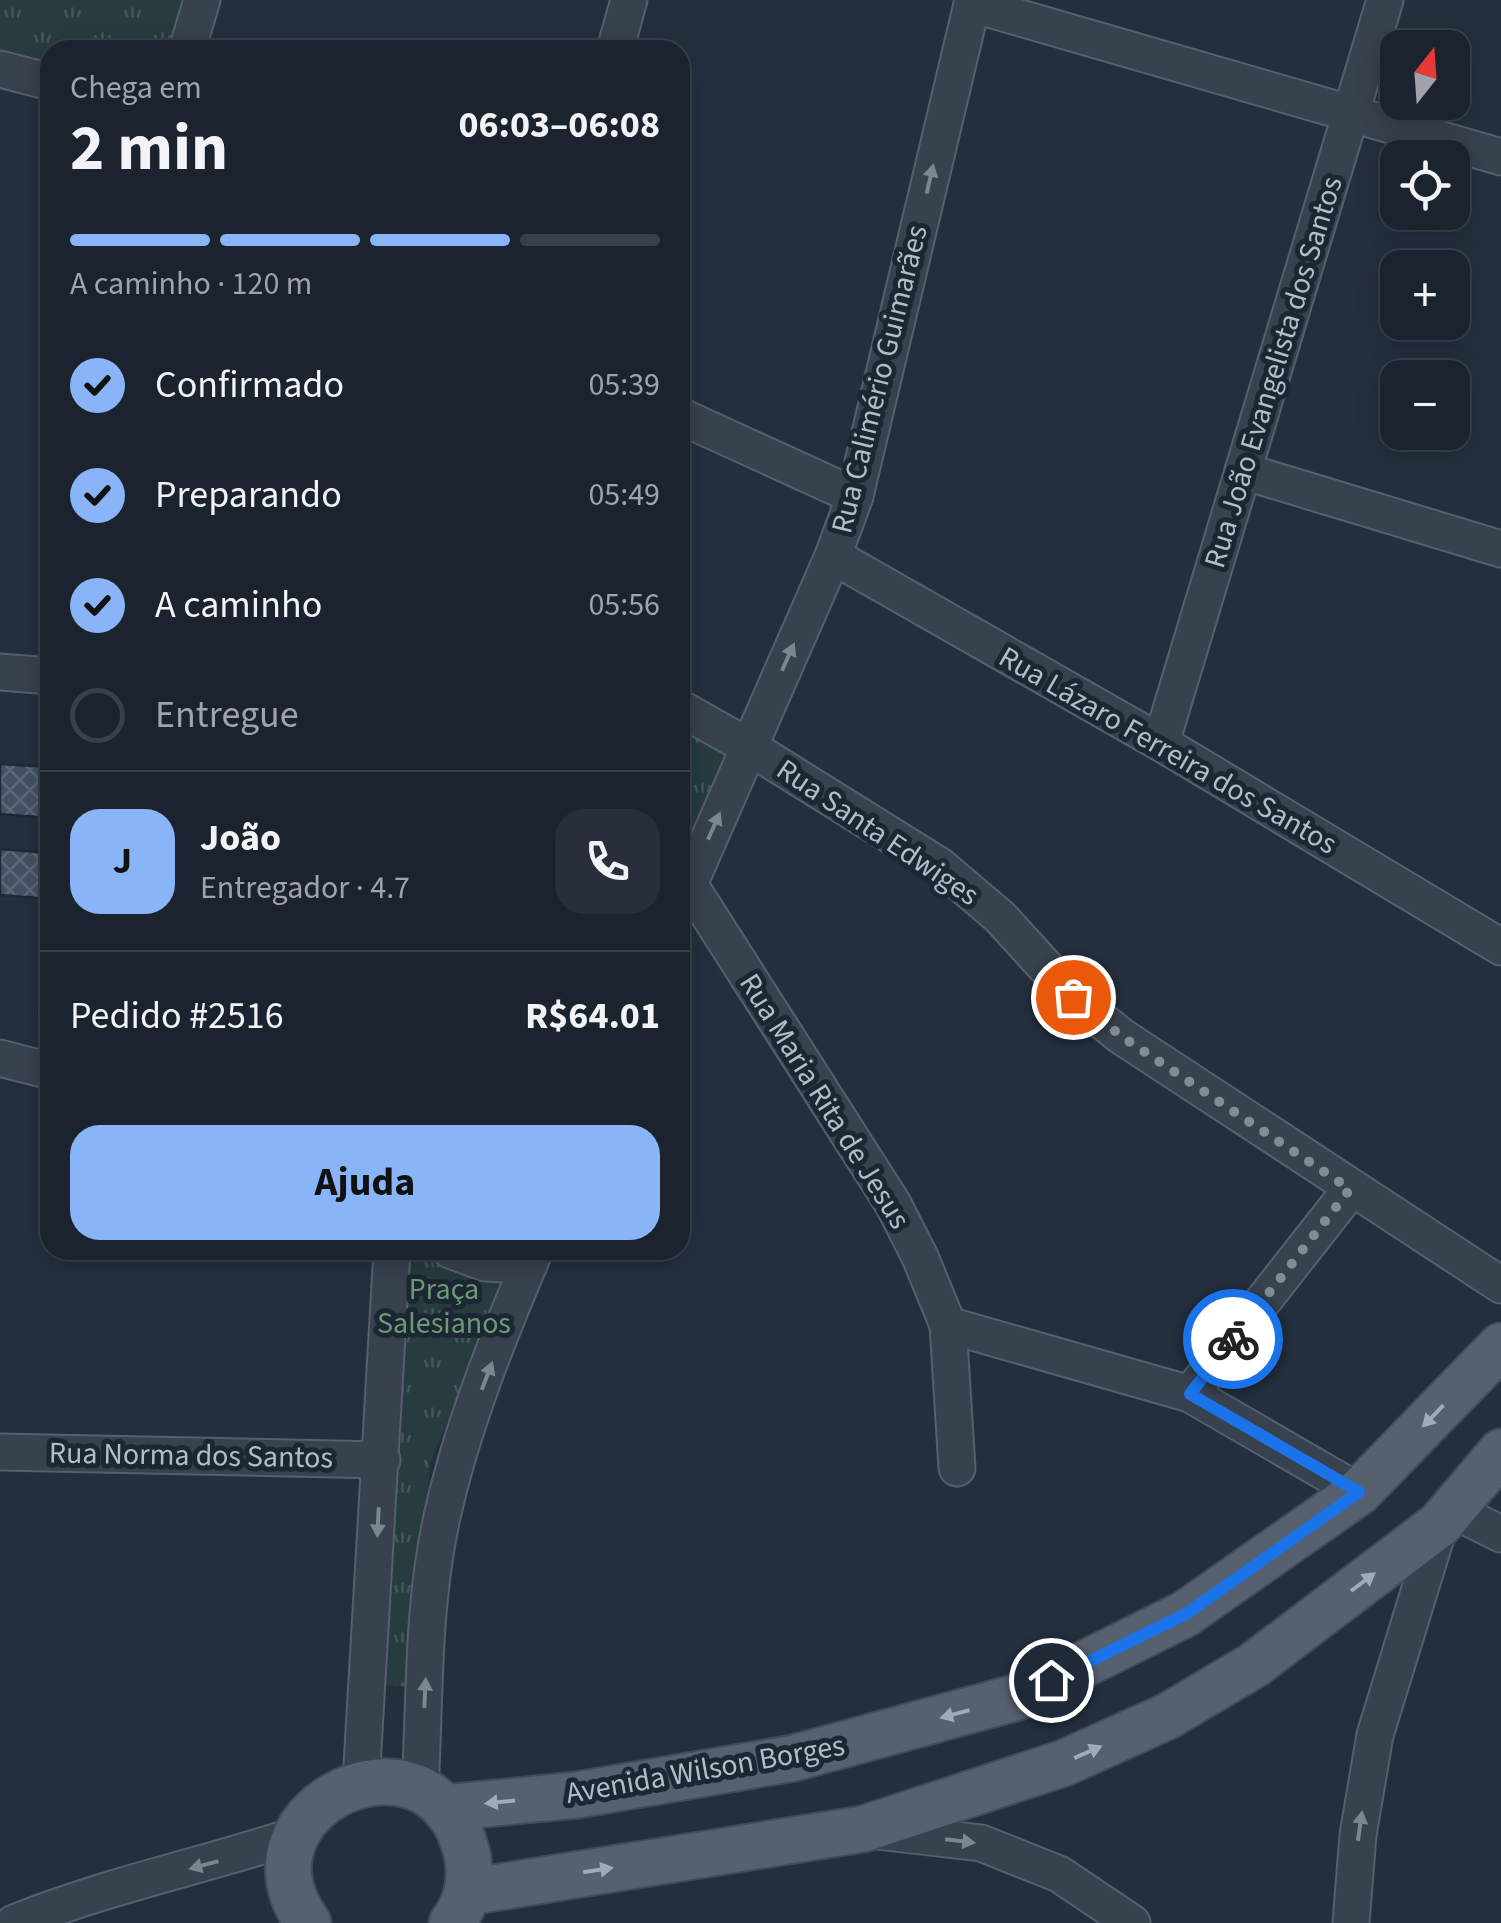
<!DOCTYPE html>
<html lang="pt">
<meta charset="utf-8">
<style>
:root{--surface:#1b232e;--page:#282f3a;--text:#f1f3f6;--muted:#a0a4aa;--line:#39404a;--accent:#8ab4f8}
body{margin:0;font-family:"Source Sans 3",sans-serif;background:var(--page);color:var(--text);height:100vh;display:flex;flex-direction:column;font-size:38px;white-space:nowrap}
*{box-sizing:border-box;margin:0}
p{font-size:32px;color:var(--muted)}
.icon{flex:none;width:55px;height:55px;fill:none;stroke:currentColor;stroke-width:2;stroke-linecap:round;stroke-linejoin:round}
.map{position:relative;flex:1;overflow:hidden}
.side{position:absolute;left:40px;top:40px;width:650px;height:1220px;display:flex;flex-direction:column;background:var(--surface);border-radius:30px;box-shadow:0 5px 25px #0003,0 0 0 2px var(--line)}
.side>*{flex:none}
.needle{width:65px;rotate:17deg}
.controls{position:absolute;left:1380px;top:30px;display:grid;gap:20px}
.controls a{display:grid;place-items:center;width:90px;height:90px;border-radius:20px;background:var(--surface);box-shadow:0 5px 25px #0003,0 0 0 2px var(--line);font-size:50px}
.pin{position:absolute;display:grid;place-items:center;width:85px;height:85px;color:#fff;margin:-42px;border:5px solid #fff;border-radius:50%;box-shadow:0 2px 10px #0007}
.courier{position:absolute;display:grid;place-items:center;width:100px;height:100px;margin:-50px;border:8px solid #1a73e8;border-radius:50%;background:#fff;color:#222;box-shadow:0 2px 12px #0007}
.head em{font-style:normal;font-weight:700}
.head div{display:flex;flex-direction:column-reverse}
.head{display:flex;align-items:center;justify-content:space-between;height:170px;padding:0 30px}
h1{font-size:65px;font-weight:700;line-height:75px}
.bar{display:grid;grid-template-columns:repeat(4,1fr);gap:15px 10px;align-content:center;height:120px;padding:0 30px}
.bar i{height:12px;border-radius:8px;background:var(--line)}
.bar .selected{background:var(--accent)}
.bar p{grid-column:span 4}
.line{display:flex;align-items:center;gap:25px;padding:0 30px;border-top:2px solid var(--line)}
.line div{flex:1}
.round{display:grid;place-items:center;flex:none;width:105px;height:105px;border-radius:30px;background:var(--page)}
ol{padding:0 30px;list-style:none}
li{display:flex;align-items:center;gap:30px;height:110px}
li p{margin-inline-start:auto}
li .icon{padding:10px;border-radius:50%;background:var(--accent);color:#111;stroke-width:4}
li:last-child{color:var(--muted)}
li i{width:55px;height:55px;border:5px solid var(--line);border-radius:50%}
.cta{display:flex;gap:20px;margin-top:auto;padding:20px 30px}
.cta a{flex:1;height:115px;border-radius:30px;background:var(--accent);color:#111;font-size:40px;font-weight:700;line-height:115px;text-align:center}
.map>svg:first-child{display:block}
.grass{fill:url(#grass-tufts)}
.building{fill:url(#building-cross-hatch);stroke:#1f2835;stroke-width:2.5}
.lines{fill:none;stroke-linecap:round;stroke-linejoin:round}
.minor-casing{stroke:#565f6c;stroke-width:39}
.major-casing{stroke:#414a57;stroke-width:49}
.minor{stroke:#38414e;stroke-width:35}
.major{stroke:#56606e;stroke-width:45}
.oneway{fill:#7c8592}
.oneway2{fill:#a1aab7}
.done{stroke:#828b98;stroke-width:10;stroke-dasharray:0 18}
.route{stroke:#1a73e8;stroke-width:12}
.labels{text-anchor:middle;stroke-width:10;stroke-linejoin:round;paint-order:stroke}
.street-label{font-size:30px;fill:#b4bcc9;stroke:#1d2633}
.park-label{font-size:30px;fill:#6b9a76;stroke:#1d2633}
</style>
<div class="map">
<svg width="1501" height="1923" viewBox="0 0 1501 1923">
<defs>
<pattern id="grass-tufts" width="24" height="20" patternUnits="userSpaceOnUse" patternTransform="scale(2.5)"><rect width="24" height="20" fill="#263c3f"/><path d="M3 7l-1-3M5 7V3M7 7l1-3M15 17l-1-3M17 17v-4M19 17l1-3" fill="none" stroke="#435659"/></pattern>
<pattern id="building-cross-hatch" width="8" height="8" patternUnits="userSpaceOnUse" patternTransform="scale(2.5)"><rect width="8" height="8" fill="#455162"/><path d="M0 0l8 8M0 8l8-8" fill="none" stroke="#5d6877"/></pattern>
</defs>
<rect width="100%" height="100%" fill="#242f3e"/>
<!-- grass -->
<g class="grass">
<polygon points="0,0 199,0 185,50 50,50 50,77 0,65"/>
<polygon points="680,720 732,750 680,873"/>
<polygon points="396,1250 522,1250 430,1462 418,1688 382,1684"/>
</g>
<!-- building -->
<g class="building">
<polygon points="0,764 50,767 50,818 0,814"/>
<polygon points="0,849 50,853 50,899 0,895"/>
<polygon points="43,914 50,915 50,1021 38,1020"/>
</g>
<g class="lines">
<!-- minor casing -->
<g class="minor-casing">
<g id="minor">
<polyline points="972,4 1501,157"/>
<polyline points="187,50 202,0"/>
<polyline points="615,50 629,0"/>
<polyline points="0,69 50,82"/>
<polyline points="680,416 855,496"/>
<polyline points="1243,471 1501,549"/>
<polyline points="833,556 1161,743 1501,947"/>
<polyline points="0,672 50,676"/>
<polyline points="680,708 749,747 940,866 1000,917 1073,997 1121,1036 1501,1285"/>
<polyline points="1161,743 1385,0"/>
<polyline points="689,884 893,1204 920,1257 948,1325 1190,1394 1359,1492"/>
<polyline points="680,905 833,556 855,496 973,0"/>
<polyline points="0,1058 50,1071"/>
<polyline points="450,1250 485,1263 529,1265"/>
<polyline points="948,1325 957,1468"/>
<polyline points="1190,1394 1351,1189"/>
<polyline points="0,1452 382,1460"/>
<polyline points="1453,1510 1501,1534"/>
<polyline points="361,1783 392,1250"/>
<path d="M 420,1790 C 425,1700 422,1606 442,1517 C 462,1426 499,1335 535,1250"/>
<polyline points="869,1830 981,1843 1059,1874 1132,1923"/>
<path d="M 14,1923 C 105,1886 203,1866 297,1835"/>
<polyline points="1351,1923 1358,1835 1375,1735 1440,1524"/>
</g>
</g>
<!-- major casing -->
<g class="major-casing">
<g id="major">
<polyline points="444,1808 577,1795 794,1758 1018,1697 1185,1614 1359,1492 1501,1346"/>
<polyline points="468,1892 863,1829 1064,1763 1168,1716 1254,1665 1440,1524 1501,1452"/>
<path d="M 308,1923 C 225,1809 429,1711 466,1850 C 473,1875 468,1903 452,1923"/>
</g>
</g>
<!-- minor -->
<use href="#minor" class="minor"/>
<!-- major -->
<use href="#major" class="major"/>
</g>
<!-- one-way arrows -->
<defs><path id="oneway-solid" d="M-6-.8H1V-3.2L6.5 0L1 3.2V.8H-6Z" transform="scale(2.5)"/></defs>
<g class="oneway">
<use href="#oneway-solid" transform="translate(930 179) rotate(-77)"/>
<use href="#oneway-solid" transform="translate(788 657) rotate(-66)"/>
<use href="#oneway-solid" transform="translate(714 826) rotate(-66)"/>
<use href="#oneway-solid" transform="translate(487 1376) rotate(-69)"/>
<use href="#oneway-solid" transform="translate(378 1522) rotate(93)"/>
<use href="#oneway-solid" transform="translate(425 1693) rotate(-87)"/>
<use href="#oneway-solid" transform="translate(1360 1826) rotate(-82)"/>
<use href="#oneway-solid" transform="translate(960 1841) rotate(7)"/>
<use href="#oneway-solid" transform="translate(204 1865) rotate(165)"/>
</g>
<g class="oneway2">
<use href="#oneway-solid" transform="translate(1433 1416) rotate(134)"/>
<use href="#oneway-solid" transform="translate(1363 1582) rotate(-37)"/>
<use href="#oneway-solid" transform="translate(955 1714) rotate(165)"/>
<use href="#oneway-solid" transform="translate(1088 1752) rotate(-24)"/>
<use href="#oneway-solid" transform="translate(500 1802) rotate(174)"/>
<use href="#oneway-solid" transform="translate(598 1870) rotate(-9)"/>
</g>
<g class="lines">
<!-- done -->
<polyline class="done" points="1073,997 1121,1036 1350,1189 1233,1339"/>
<!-- route -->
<polyline class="route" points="1051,1680 1186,1614 1359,1492 1190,1394 1233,1339"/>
</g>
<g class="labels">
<!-- street labels -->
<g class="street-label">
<text transform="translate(1273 372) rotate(-73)" y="10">Rua João Evangelista dos Santos</text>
<text transform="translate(879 379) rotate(-76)" y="10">Rua Calimério Guimarães</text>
<text transform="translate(1168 750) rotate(30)" y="10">Rua Lázaro Ferreira dos Santos</text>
<text transform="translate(878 832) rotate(34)" y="10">Rua Santa Edwiges</text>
<text transform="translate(825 1101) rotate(58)" y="10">Rua Maria Rita de Jesus</text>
<text transform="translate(191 1455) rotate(1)" y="10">Rua Norma dos Santos</text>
<text transform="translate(705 1769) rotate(-10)" y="10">Avenida Wilson Borges</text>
</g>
<!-- park labels -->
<g class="park-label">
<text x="444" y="1299">Praça<tspan x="444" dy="34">Salesianos</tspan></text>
</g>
</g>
</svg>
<div class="controls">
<a><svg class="needle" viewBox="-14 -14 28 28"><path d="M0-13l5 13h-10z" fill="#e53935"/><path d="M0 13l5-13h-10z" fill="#a0a4aa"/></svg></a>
<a><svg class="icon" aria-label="locate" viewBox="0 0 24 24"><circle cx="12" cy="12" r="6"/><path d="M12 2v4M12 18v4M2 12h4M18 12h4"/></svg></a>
<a>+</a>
<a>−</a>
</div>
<div class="pin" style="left:1073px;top:997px;background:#ea580c"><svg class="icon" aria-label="bag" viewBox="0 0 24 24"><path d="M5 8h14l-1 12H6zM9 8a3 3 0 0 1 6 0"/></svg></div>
<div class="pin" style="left:1051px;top:1680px;background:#1f2937"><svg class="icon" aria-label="home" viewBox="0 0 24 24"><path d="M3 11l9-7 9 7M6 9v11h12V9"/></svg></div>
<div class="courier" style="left:1233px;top:1339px"><svg class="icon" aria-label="bike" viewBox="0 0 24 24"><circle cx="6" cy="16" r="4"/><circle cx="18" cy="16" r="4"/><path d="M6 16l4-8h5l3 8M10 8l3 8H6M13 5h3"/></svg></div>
<section class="side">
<div class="head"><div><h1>2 min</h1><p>Chega em</p></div><em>06:03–06:08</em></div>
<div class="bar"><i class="selected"></i><i class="selected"></i><i class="selected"></i><i></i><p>A caminho · 120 m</p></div>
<ol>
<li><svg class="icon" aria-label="check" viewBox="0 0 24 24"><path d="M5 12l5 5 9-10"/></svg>Confirmado<p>05:39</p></li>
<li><svg class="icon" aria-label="check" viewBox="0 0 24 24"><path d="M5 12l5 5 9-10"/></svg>Preparando<p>05:49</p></li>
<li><svg class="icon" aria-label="check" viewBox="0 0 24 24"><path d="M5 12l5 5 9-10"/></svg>A caminho<p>05:56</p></li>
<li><i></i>Entregue</li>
</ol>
<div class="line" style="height:180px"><b class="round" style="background:var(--accent);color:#111">J</b><div><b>João</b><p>Entregador · 4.7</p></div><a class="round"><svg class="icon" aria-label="phone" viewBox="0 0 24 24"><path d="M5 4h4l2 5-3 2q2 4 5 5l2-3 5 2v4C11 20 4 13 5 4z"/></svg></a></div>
<div class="line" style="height:130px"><div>Pedido #2516</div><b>R$64.01</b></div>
<div class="cta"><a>Ajuda</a></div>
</section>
</div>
